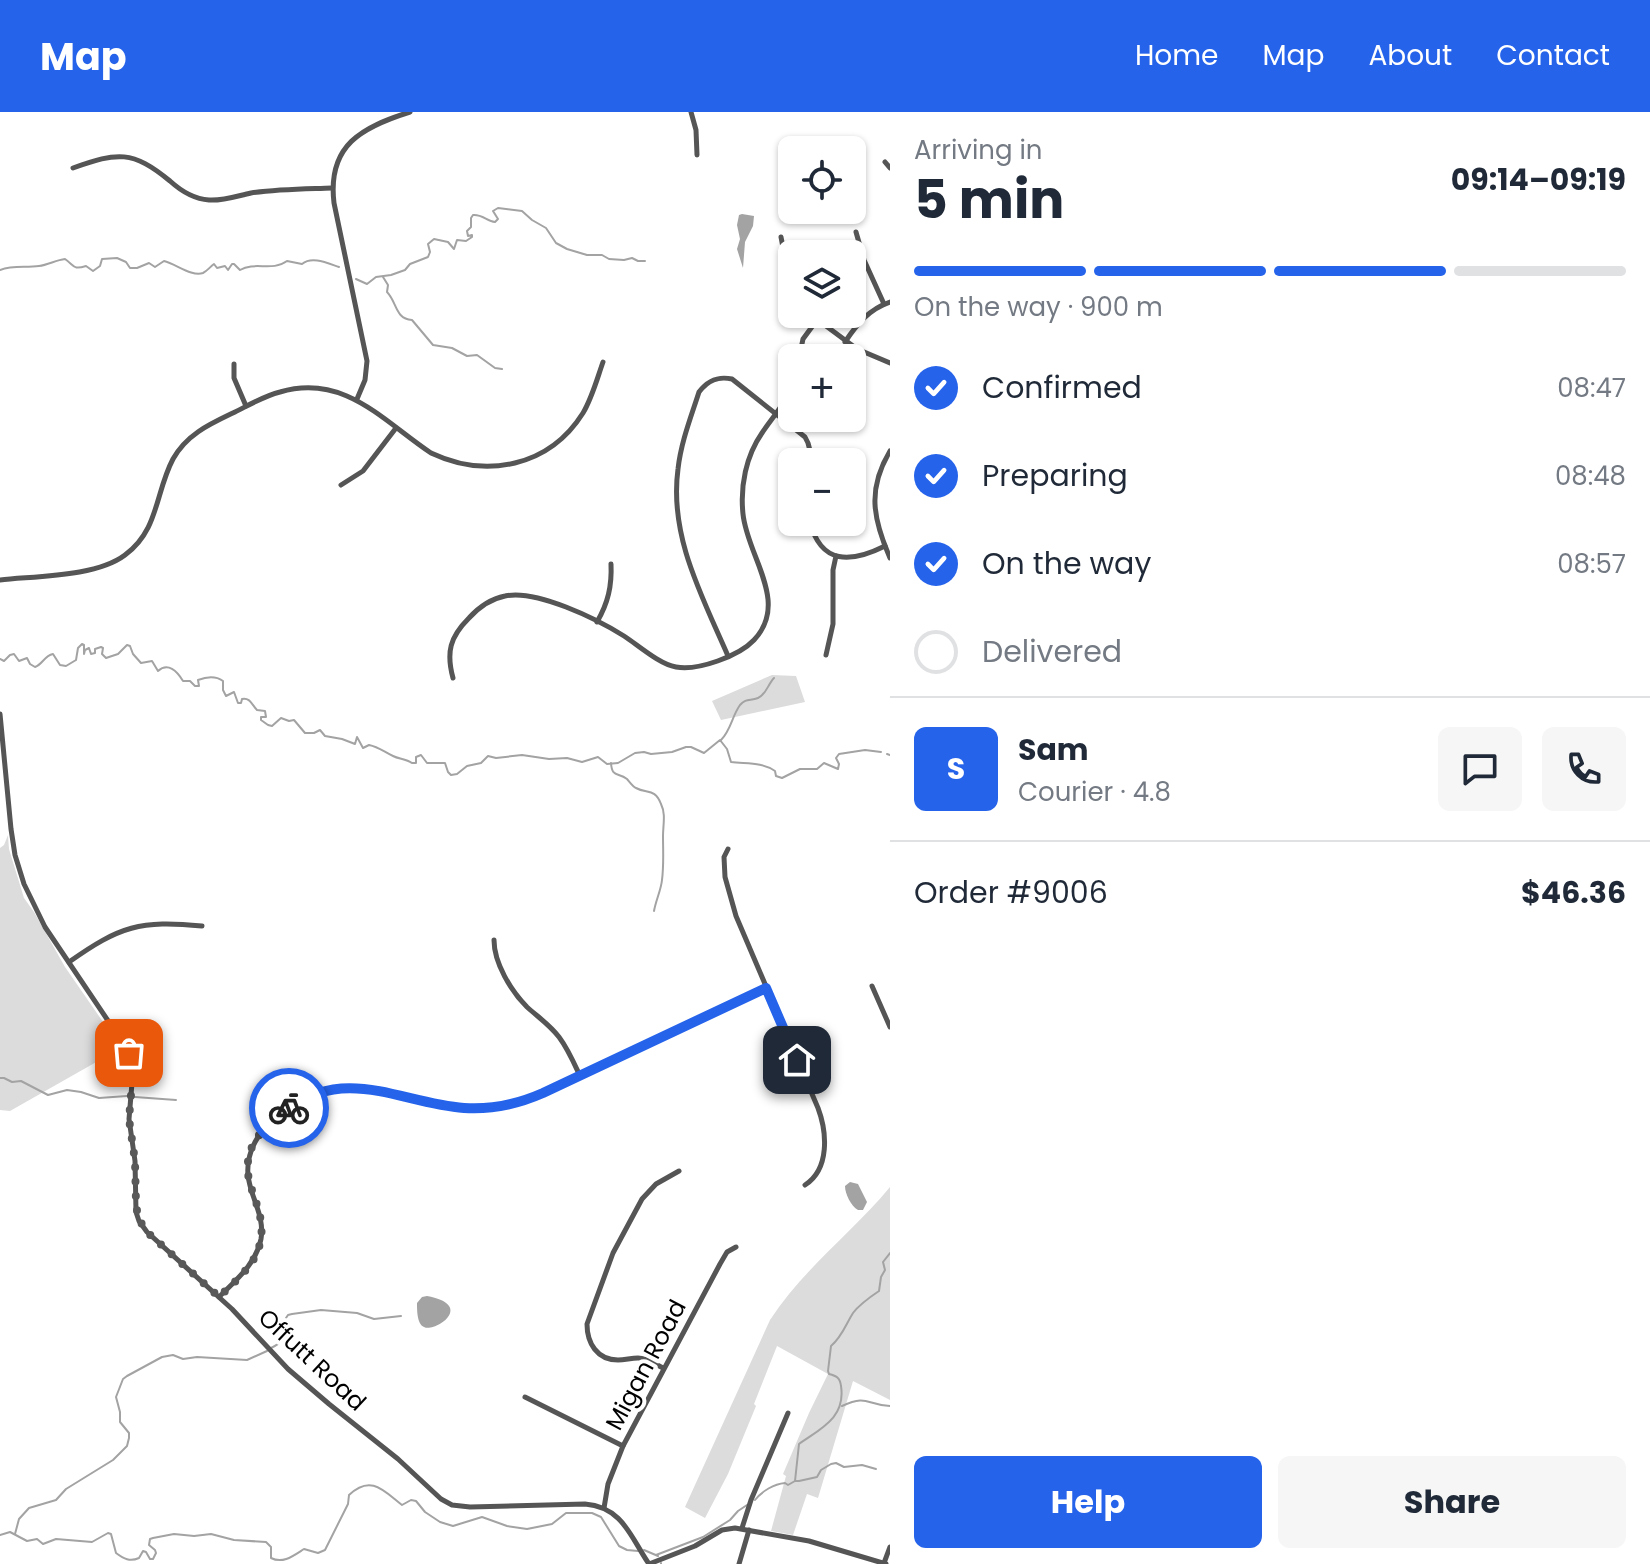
<!DOCTYPE html>
<meta charset="utf-8">
<style>
:root{--surface:#fff;--page:#f6f6f7;--text:#1f2937;--muted:#747a83;--line:#e0e1e3;--accent:#2563eb}
body{margin:0;font-family:Poppins,sans-serif;background:var(--page);color:var(--text);height:100vh;display:flex;flex-direction:column;font-size:30px;white-space:nowrap}
*{box-sizing:border-box;margin:0}
p{font-size:26px;color:var(--muted)}
.icon{flex:none;width:44px;height:44px;fill:none;stroke:currentColor;stroke-width:2;stroke-linecap:round;stroke-linejoin:round}
.map{position:relative;flex:1;overflow:hidden}
.panel{display:flex;flex-direction:column;background:var(--surface);width:760px}
.panel>*{flex:none}
.tools{position:absolute;left:778px;top:24px;display:grid;gap:16px}
.tools a{display:grid;place-items:center;width:88px;height:88px;border-radius:12px;background:var(--surface);box-shadow:0 2px 6px #0004;font-size:40px}
.pin{position:absolute;display:grid;place-items:center;width:68px;height:68px;color:#fff;margin:-34px;border-radius:16px;box-shadow:0 4px 12px #0006}
.courier{position:absolute;display:grid;place-items:center;width:80px;height:80px;margin:-40px;border:6px solid #2563eb;border-radius:50%;background:#fff;color:#222;box-shadow:0 2px 10px #0007}
.head em{font-style:normal;font-weight:700}
.head div{display:flex;flex-direction:column-reverse}
.head{display:flex;align-items:center;justify-content:space-between;height:136px;padding:0 24px}
h1{font-size:52px;font-weight:700;line-height:60px}
.bar{display:grid;grid-template-columns:repeat(4,1fr);gap:12px 8px;align-content:center;height:96px;padding:0 24px}
.bar i{height:10px;border-radius:6px;background:var(--line)}
.bar .active{background:var(--accent)}
.bar p{grid-column:span 4}
.line{display:flex;align-items:center;gap:20px;padding:0 24px;border-top:2px solid var(--line)}
.line div{flex:1}
.round{display:grid;place-items:center;flex:none;width:84px;height:84px;border-radius:12px;background:var(--page)}
ol{padding:0 24px;list-style:none}
li{display:flex;align-items:center;gap:24px;height:88px}
li p{margin-inline-start:auto}
li .icon{padding:8px;border-radius:50%;background:var(--accent);color:#fff;stroke-width:4}
li:last-child{color:var(--muted)}
li i{width:44px;height:44px;border:4px solid var(--line);border-radius:50%}
.primary-button{display:flex;gap:16px;margin-top:auto;padding:16px 24px}
.primary-button a{flex:1;height:92px;border-radius:12px;background:var(--accent);color:#fff;font-size:32px;font-weight:700;line-height:92px;text-align:center}
.primary-button a+a{background:var(--page);color:var(--text)}
header{display:flex;align-items:center;gap:48px;box-sizing:border-box;height:112px;padding:0 40px;background:var(--accent);color:#fff}
header strong{font-size:38px}
nav{display:flex;gap:44px;margin-inline-start:auto;font-size:28px}
main{display:flex;flex:1;min-height:0}
.map>svg:first-child{display:block}
.green{fill:#dcdcdc}
.water{fill:#a3a3a3}
.lines{fill:none;stroke-linecap:round;stroke-linejoin:round}
.stream{stroke:#a3a3a3;stroke-width:2}
.minor{stroke:#555;stroke-width:5}
.done{stroke:#595959;stroke-width:8;stroke-dasharray:0 14.4}
.route{stroke:#2563eb;stroke-width:10}
.labels{text-anchor:middle;stroke-width:8;stroke-linejoin:round;paint-order:stroke}
.street-label{font-size:24px;fill:#000;stroke:#fff}
</style>
<header>
<strong>Map</strong>
<nav><a>Home</a><a>Map</a><a>About</a><a>Contact</a></nav>
</header>
<main>
<div class="map">
<svg width="890" height="1452" viewBox="0 0 890 1452">
<rect width="100%" height="100%" fill="#fff"/>
<!-- green -->
<g class="green">
<polygon points="772,563 796,564 805,590 721,608 712,589"/>
<polygon points="8,723 9,737 24,786 34,800 65,855 121,936 10,999 0,998 0,736 4,733"/>
<path d="M 890,1075 L 890,1288 L 853,1269 L 818,1386 L 807,1382 L 793,1423 L 771,1419 L 786,1364 L 783,1362 L 809,1301 L 828,1262 L 777,1234 L 754,1292 L 756,1294 L 728,1362 L 705,1406 L 685,1395 L 770,1208 C 803,1157 852,1121 890,1075 Z"/>
</g>
<!-- water -->
<g class="water">
<polygon points="742,102 754,104 753,114 745,130 743,156 737,137 740,127 737,113 739,103"/>
<path d="M 850,1070 L 858,1072 L 867,1090 L 863,1098 L 858,1098 C 851,1094 845,1082 845,1074 Z"/>
<path d="M 427,1184 C 476,1193 435,1221 424,1215 C 417,1212 417,1198 417,1191 L 422,1185 Z"/>
<path d="M 635,1284 C 635,1296 624,1310 614,1313 L 612,1309 C 617,1300 625,1287 635,1284 Z"/>
</g>
<g class="lines">
<!-- stream -->
<g class="stream">
<path d="M 0,158 C 13,153 26,156 39,154 C 48,153 56,148 65,147 C 75,154 73,158 86,154 L 93,159 L 100,154 L 102,147 L 117,146 L 126,150 L 130,156 L 137,156 L 149,151 L 155,155 L 164,149 C 176,152 192,165 203,161 C 207,159 210,155 214,152 L 217,156 L 225,154 L 228,158 L 232,152 L 234,152 L 240,158 C 255,149 272,160 287,149 L 302,152 C 312,144 327,151 339,155"/>
<path d="M 383,165 L 388,173 L 387,180 C 397,190 395,207 412,208 L 433,233 L 452,236 L 467,244 L 477,243 L 495,256 L 502,257"/>
<path d="M 356,167 L 367,172 L 376,165 L 391,163 L 405,158 L 410,152 L 428,145 L 430,140 L 428,132 L 434,127 L 448,130 L 454,137 L 457,128 L 466,129 L 472,125 L 472,123 L 468,124 L 467,119 L 471,115 L 471,106 L 473,103 C 482,102 487,109 495,110 L 498,107 L 493,99 L 498,96 L 522,99 L 532,108 L 546,116 L 556,131 L 567,137 L 587,143 L 602,143 L 609,147 L 624,148 L 632,146 L 638,149 L 645,149"/>
<path d="M 0,547 L 4,549 L 10,543 L 14,542 L 19,549 L 27,546 L 30,552 L 35,555 C 43,552 44,544 53,542 L 60,553 L 66,554 L 76,548 L 78,536 L 82,532 L 84,533 L 84,542 L 85,538 L 89,536 L 91,542 L 95,541 L 95,537 L 101,535 L 103,536 L 102,542 L 106,546 L 118,542 L 127,533 L 130,534 L 133,542 L 141,551 L 152,549 L 158,559 C 168,550 177,559 183,569 L 190,569 L 195,574 L 199,574 L 198,568 C 206,565 216,564 223,569 L 223,578 L 226,584 L 234,580 L 238,591 L 241,591 L 242,587 C 250,585 252,593 257,598 L 265,599 L 266,605 L 261,605 L 261,608 L 268,613 L 272,614 L 281,606 L 289,609 L 294,608 L 305,621 L 314,621 L 320,618 L 325,624 L 342,627 L 355,632 L 357,625 L 363,636 L 369,633 C 379,635 384,640 393,644 C 399,647 406,647 412,651 L 416,651 L 416,645 L 421,643 L 427,651 L 445,651 L 448,660 L 451,663 L 457,662 L 467,654 L 481,651 L 488,644 L 496,646 L 522,643 L 549,647 L 567,646 L 582,650 L 598,645 L 607,652 L 618,651 L 635,641 L 644,640 L 651,642 L 672,640 L 686,635 L 691,635 L 704,641 L 720,628 L 727,637 L 731,650 C 747,652 762,650 775,659 L 776,664 L 782,666 L 800,657 L 817,657 L 824,651 L 838,657 L 839,652 L 836,646 L 839,642 L 865,638 L 881,640"/>
<path d="M 721,628 C 731,618 732,604 740,593 C 746,586 750,589 758,586 C 766,583 768,572 774,566"/>
<polyline points="887,642 890,643"/>
<path d="M 611,651 C 612,666 618,660 627,667 C 629,669 633,675 636,676 C 647,682 655,676 661,692 C 666,702 663,713 663,724 C 663,738 664,753 662,768 C 661,778 656,788 654,799"/>
<polyline points="0,966 4,966 12,970 21,969 48,983 67,978 81,980 99,986 127,984"/>
<polyline points="135,985 176,988"/>
<path d="M 271,1236 C 289,1227 283,1225 284,1209 L 288,1203 L 292,1202 L 321,1198 L 357,1201 L 374,1207 L 401,1204"/>
<path d="M 842,1294 C 868,1282 866,1293 890,1294"/>
<polyline points="795,1369 799,1369 817,1365 821,1358 831,1352 836,1351 844,1355 862,1353 876,1357"/>
<path d="M 755,1388 C 762,1379 774,1372 785,1371 L 788,1373 L 795,1369 L 799,1332 C 820,1317 846,1306 841,1274 C 840,1266 837,1264 829,1262 L 828,1259 L 831,1234 C 842,1225 846,1212 853,1201 C 859,1193 870,1185 879,1179 L 881,1165 L 885,1158 L 883,1150 L 890,1141"/>
<polyline points="15,1422 19,1407 29,1396 56,1388 66,1377 113,1348 127,1334 129,1326 129,1321 120,1310 120,1300 116,1285 123,1267 127,1264 162,1245 173,1243 183,1247 197,1245 247,1248 267,1239"/>
<path d="M 0,1423 L 10,1420 L 27,1429 L 37,1427 L 43,1432 L 56,1427 L 92,1430 L 108,1421 L 111,1422 L 116,1441 C 124,1447 130,1450 139,1446 L 143,1439 L 146,1440 L 150,1447 L 153,1447 L 156,1441 L 155,1438 L 149,1433 L 150,1427 L 153,1426 L 174,1422 L 194,1424 L 211,1422 L 234,1428 L 266,1430 L 271,1435 L 271,1446 C 283,1452 293,1444 304,1437 L 318,1441 L 325,1438 L 348,1392 L 349,1383 C 371,1362 384,1379 402,1393 L 411,1388 L 416,1389 L 425,1400 L 440,1410 L 453,1414 L 482,1405 L 507,1414 L 527,1417 L 552,1412 L 566,1401 L 592,1401 L 601,1405 L 619,1434 L 627,1438 L 638,1439"/>
<polyline points="644,1438 658,1444"/>
<polyline points="656,1443 703,1425 730,1408 738,1399 747,1393"/>
<polyline points="661,1451 661,1452"/>
</g>
<!-- minor -->
<g class="minor">
<polyline points="691,0 696,18 697,43"/>
<polyline points="885,50 890,56"/>
<path d="M 73,56 C 118,40 132,38 170,69 C 181,79 194,87 209,88 C 223,89 237,84 251,81 C 278,77 306,77 332,76"/>
<polyline points="856,120 864,148 884,192"/>
<polyline points="781,125 792,182"/>
<polyline points="810,202 857,237 890,251"/>
<path d="M 845,230 C 857,212 869,197 890,190"/>
<polyline points="799,246 803,227 817,208"/>
<polyline points="234,252 234,266 246,294"/>
<path d="M 357,287 L 365,268 L 367,249 L 334,91 C 327,33 362,15 410,0"/>
<path d="M 890,339 C 867,377 873,407 890,446"/>
<polyline points="341,373 363,359 396,316"/>
<path d="M 810,410 C 821,453 851,451 885,434"/>
<path d="M 0,468 C 35,464 96,465 125,443 C 159,418 155,381 173,347 C 187,322 210,312 235,300 C 249,293 264,284 280,280 C 344,261 383,309 431,341 C 486,367 549,355 583,301 C 592,286 597,267 603,250"/>
<path d="M 597,510 C 608,491 612,474 611,452"/>
<polyline points="826,543 833,512 833,458 836,444"/>
<path d="M 728,544 C 702,484 669,424 678,357 C 681,330 691,305 699,280 C 708,268 718,264 732,267 L 805,325 L 808,331 L 813,350"/>
<path d="M 453,566 C 446,540 450,525 469,506 C 479,495 490,487 505,484 C 536,477 597,507 624,524 C 638,533 659,552 676,555 C 698,559 739,544 754,528 C 790,490 747,444 743,402 C 740,374 746,344 762,321 C 772,306 785,292 792,275"/>
<path d="M 0,602 L 11,717 L 15,743 L 24,772 L 45,815 L 123,931 L 130,945 L 133,959 L 129,1007 L 135,1049 L 136,1100 L 139,1109 L 147,1120 L 232,1197 L 288,1257 L 329,1292 L 398,1347 L 441,1387 L 452,1393 L 470,1395 L 585,1392 C 623,1395 631,1426 649,1452 L 695,1434 L 722,1418 L 735,1416 L 809,1429 L 886,1452"/>
<path d="M 728,737 L 724,745 L 725,765 L 736,804 L 818,996 C 827,1020 830,1057 805,1073"/>
<path d="M 494,828 C 494,851 511,879 527,895 C 538,905 550,913 559,925 C 568,937 574,951 580,964"/>
<path d="M 69,850 C 120,814 140,808 202,814"/>
<polyline points="872,874 890,915"/>
<path d="M 219,1185 C 236,1168 256,1152 261,1127 C 265,1103 250,1085 248,1063 C 244,1016 300,979 341,975 C 362,974 381,980 401,984 C 456,996 490,1003 543,981 L 766,876"/>
<path d="M 663,1256 C 655,1252 647,1246 638,1246 C 631,1246 625,1248 618,1248 C 597,1248 587,1231 587,1212 L 613,1141 L 642,1087 L 656,1072 L 679,1059"/>
<polyline points="525,1285 623,1334"/>
<polyline points="604,1396 608,1372 623,1334 720,1152 727,1140 736,1135"/>
<polyline points="742,1416 751,1388 788,1301"/>
<polyline points="884,1451 890,1435"/>
<polyline points="739,1452 749,1418"/>
</g>
</g>
<g class="lines">
<!-- done -->
<path class="done" d="M 129,941 L 133,959 L 129,1007 L 135,1049 L 136,1091 L 138,1106 L 147,1120 L 219,1185 C 233,1171 251,1157 258,1138 C 266,1116 259,1099 252,1078 C 238,1039 260,1017 289,996"/>
<!-- route -->
<path class="route" d="M 289,996 C 348,954 401,991 464,996 C 492,998 518,992 543,981 L 766,876 L 797,948"/>
</g>
<g class="labels">
<!-- street labels -->
<g class="street-label">
<text transform="translate(312 1248) rotate(43)" y="8">Offutt Road</text>
<text transform="translate(646 1253) rotate(-62)" y="8">Migan Road</text>
</g>
</g>
</svg>
<div class="tools">
<a><svg class="icon" aria-label="locate" viewBox="0 0 24 24"><circle cx="12" cy="12" r="6"/><path d="M12 2v4M12 18v4M2 12h4M18 12h4"/></svg></a>
<a><svg class="icon" aria-label="layers" viewBox="0 0 24 24"><path d="M12 4l9 5-9 5-9-5zM3 14l9 5 9-5"/></svg></a>
<a>+</a>
<a>−</a>
</div>
<div class="pin" style="left:129px;top:941px;background:#ea580c"><svg class="icon" aria-label="bag" viewBox="0 0 24 24"><path d="M5 8h14l-1 12H6zM9 8a3 3 0 0 1 6 0"/></svg></div>
<div class="pin" style="left:797px;top:948px;background:#1f2937"><svg class="icon" aria-label="home" viewBox="0 0 24 24"><path d="M3 11l9-7 9 7M6 9v11h12V9"/></svg></div>
<div class="courier" style="left:289px;top:996px"><svg class="icon" aria-label="bike" viewBox="0 0 24 24"><circle cx="6" cy="16" r="4"/><circle cx="18" cy="16" r="4"/><path d="M6 16l4-8h5l3 8M10 8l3 8H6M13 5h3"/></svg></div>
</div>
<section class="panel">
<div class="head"><div><h1>5 min</h1><p>Arriving in</p></div><em>09:14–09:19</em></div>
<div class="bar"><i class="active"></i><i class="active"></i><i class="active"></i><i></i><p>On the way · 900 m</p></div>
<ol>
<li><svg class="icon" aria-label="check" viewBox="0 0 24 24"><path d="M5 12l5 5 9-10"/></svg>Confirmed<p>08:47</p></li>
<li><svg class="icon" aria-label="check" viewBox="0 0 24 24"><path d="M5 12l5 5 9-10"/></svg>Preparing<p>08:48</p></li>
<li><svg class="icon" aria-label="check" viewBox="0 0 24 24"><path d="M5 12l5 5 9-10"/></svg>On the way<p>08:57</p></li>
<li><i></i>Delivered</li>
</ol>
<div class="line" style="height:144px"><b class="round" style="background:var(--accent);color:#fff">S</b><div><b>Sam</b><p>Courier · 4.8</p></div><a class="round"><svg class="icon" aria-label="chat" viewBox="0 0 24 24"><path d="M4 5h16v11H9l-5 4z"/></svg></a><a class="round"><svg class="icon" aria-label="phone" viewBox="0 0 24 24"><path d="M5 4h4l2 5-3 2q2 4 5 5l2-3 5 2v4C11 20 4 13 5 4z"/></svg></a></div>
<div class="line" style="height:104px"><div>Order #9006</div><b>$46.36</b></div>
<div class="primary-button"><a>Help</a><a>Share</a></div>
</section>
</main>
